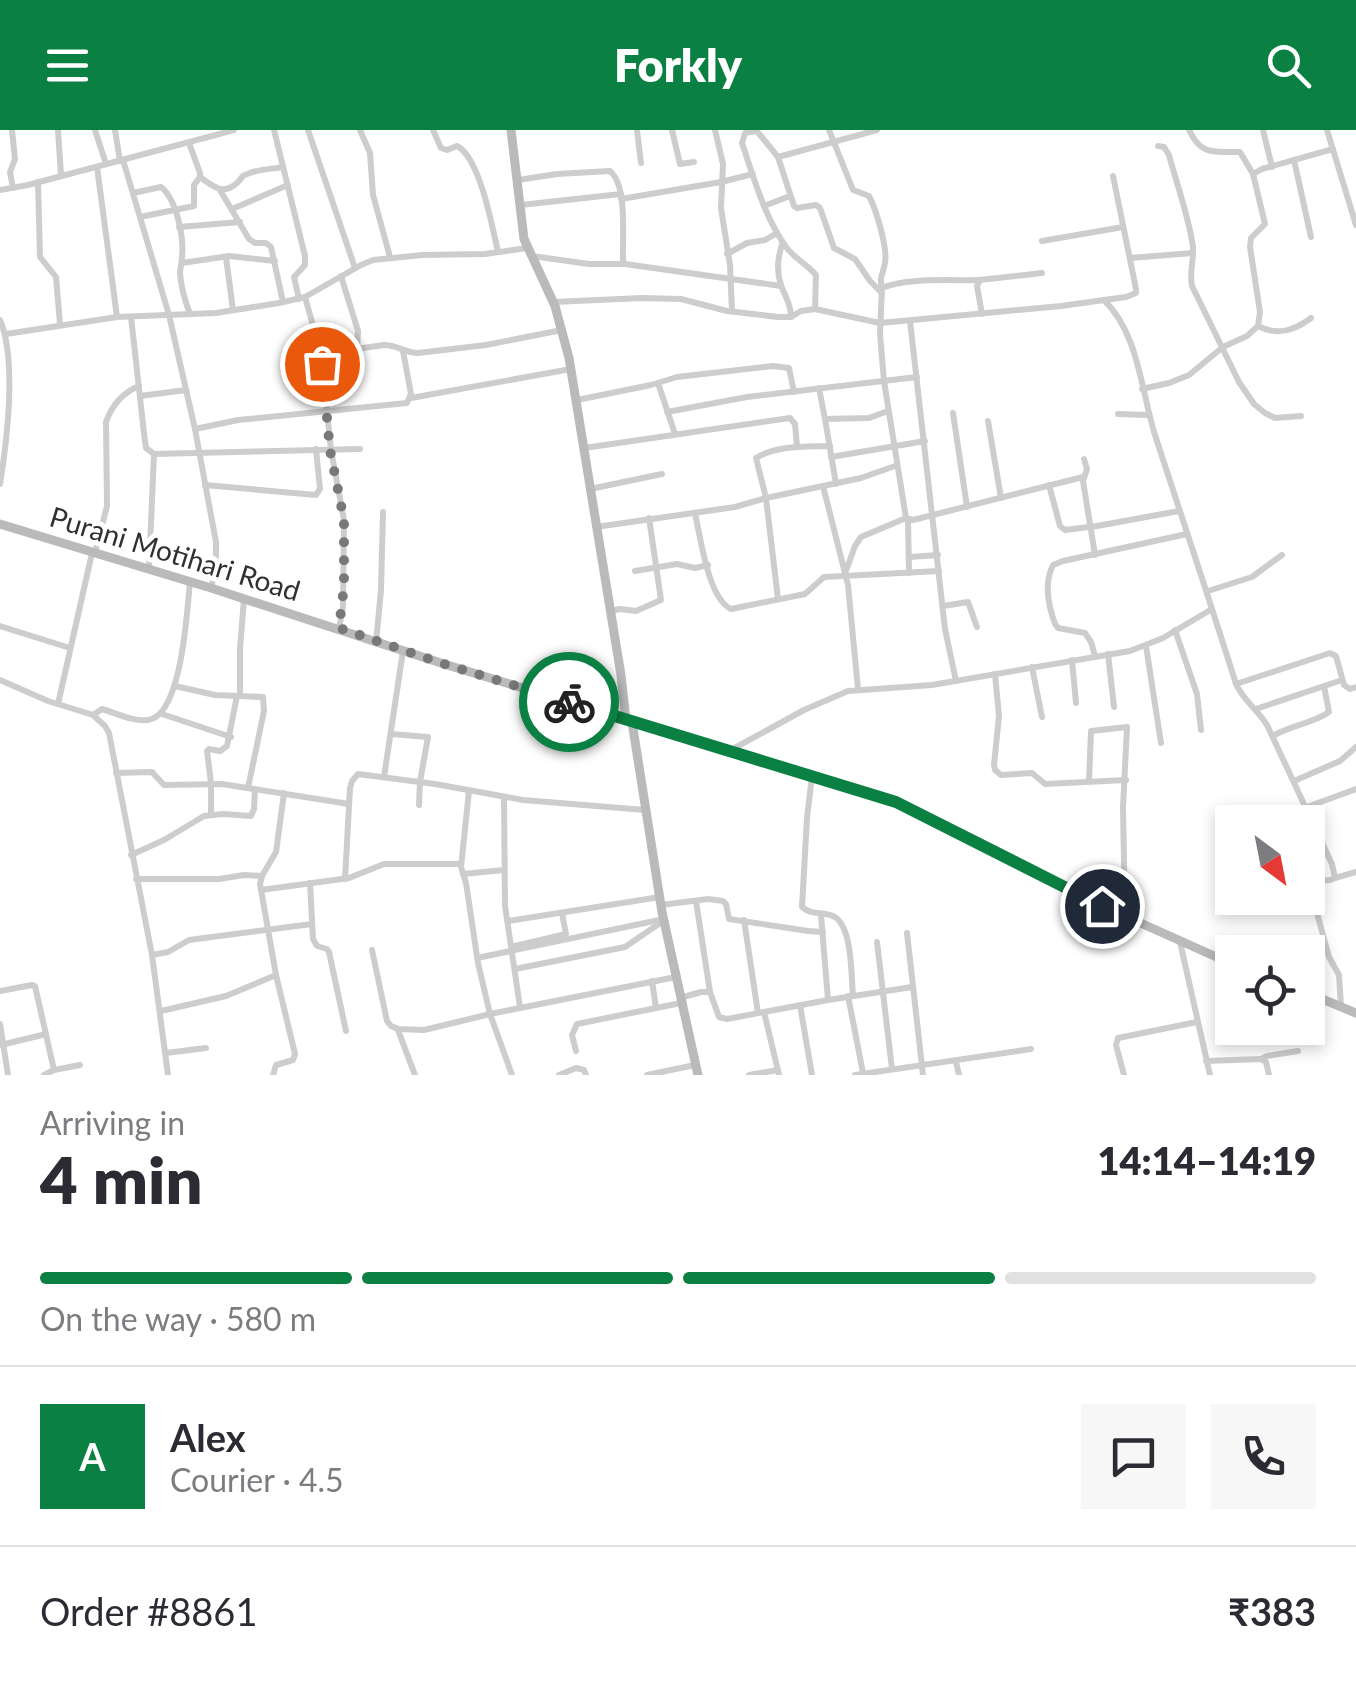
<!DOCTYPE html>
<meta charset="utf-8">
<style>
:root{--surface:#fff;--page:#f7f7f7;--text:#2b2b33;--muted:#7c7c81;--line:#e1e1e2;--accent:#0b8043}
body{margin:0;font-family:Lato,sans-serif;background:var(--page);color:var(--text);height:100vh;display:flex;flex-direction:column;font-size:38px;white-space:nowrap}
*{box-sizing:border-box;margin:0}
p{font-size:32px;color:var(--muted)}
.icon{flex:none;width:55px;height:55px;fill:none;stroke:currentColor;stroke-width:2;stroke-linecap:round;stroke-linejoin:round}
.map{position:relative;height:945px;overflow:hidden}
.details{display:flex;flex-direction:column;background:var(--surface);flex:1}
.details>*{flex:none}
.needle{width:65px;rotate:148deg}
.tools{position:absolute;left:1215px;top:675px;display:grid;gap:20px}
.tools a{display:grid;place-items:center;width:110px;height:110px;border-radius:0px;background:var(--surface);box-shadow:0 5px 15px #0003;font-size:50px}
.pin{position:absolute;display:grid;place-items:center;width:85px;height:85px;color:#fff;margin:-42px;border:5px solid #fff;border-radius:50%;box-shadow:0 2px 10px #0007}
.courier{position:absolute;display:grid;place-items:center;width:100px;height:100px;margin:-50px;border:8px solid #0b8043;border-radius:50%;background:#fff;color:#222;box-shadow:0 2px 12px #0007}
.headline em{font-style:normal;font-weight:800}
.headline div{display:flex;flex-direction:column-reverse}
.headline{display:flex;align-items:center;justify-content:space-between;height:170px;padding:0 40px}
h1{font-size:65px;font-weight:800;line-height:75px}
.bar{display:grid;grid-template-columns:repeat(4,1fr);gap:15px 10px;align-content:center;height:120px;padding:0 40px}
.bar i{height:12px;border-radius:8px;background:var(--line)}
.bar .on{background:var(--accent)}
.bar p{grid-column:span 4}
.line{display:flex;align-items:center;gap:25px;padding:0 40px;border-top:2px solid var(--line)}
.line div{flex:1}
.round{display:grid;place-items:center;flex:none;width:105px;height:105px;border-radius:0px;background:var(--page)}
header{display:flex;justify-content:space-between;align-items:center;height:130px;padding:0 40px;background:var(--accent);color:#fff;font-size:45px;font-weight:800}
.map>svg:first-child{display:block}
.lines{fill:none;stroke-linecap:round;stroke-linejoin:round}
.street{stroke:#cdcdcd;stroke-width:6}
.secondary{stroke:#bababa;stroke-width:9}
.done{stroke:#787878;stroke-width:10;stroke-dasharray:0 18}
.route{stroke:#0b8043;stroke-width:12}
.labels{text-anchor:middle;stroke-width:10;stroke-linejoin:round;paint-order:stroke}
.street-label{font-size:28px;fill:#303030;stroke:#fff}
</style>
<header><svg class="icon" aria-label="menu" viewBox="0 0 24 24"><path d="M4 6h16M4 12h16M4 18h16"/></svg>Forkly<svg class="icon" aria-label="search" viewBox="0 0 24 24"><circle cx="10" cy="10" r="6"/><path d="M15 15l6 6"/></svg></header>
<div class="map">
<svg width="1356" height="945" viewBox="0 0 1356 945">
<rect width="100%" height="100%" fill="#fff"/>
<g class="lines">
<!-- street -->
<g class="street">
<polyline points="12,0 15,29 10,42 13,58"/>
<polyline points="58,0 61,45"/>
<polyline points="95,0 106,34"/>
<polyline points="115,0 120,31"/>
<polyline points="274,0 305,126 305,135 294,147 299,169"/>
<polyline points="308,0 355,138"/>
<polyline points="360,0 370,23 373,65 390,127"/>
<path d="M 433,0 L 441,18 L 447,20 L 457,16 C 480,28 492,96 498,122"/>
<polyline points="637,0 641,33"/>
<polyline points="672,0 680,34 694,32"/>
<polyline points="715,0 723,34 721,78 730,135 732,181"/>
<polyline points="756,0 778,27 794,76 797,78 816,75 820,78 834,118 855,129 870,151 881,162"/>
<path d="M 829,0 L 853,60 L 869,66 C 876,79 888,119 885,133 C 883,144 879,147 882,158"/>
<path d="M 1189,0 C 1202,27 1214,21 1240,22 L 1253,44"/>
<polyline points="1263,0 1272,37"/>
<polyline points="1327,0 1356,95"/>
<path d="M 756,1 L 745,3 L 742,13 C 754,48 764,86 786,117 C 795,129 807,134 816,145 L 815,179"/>
<path d="M 1158,16 L 1164,17 L 1169,25 C 1177,55 1189,87 1193,117 C 1194,131 1189,143 1192,156 L 1239,252 L 1254,274 L 1265,283 L 1275,288 L 1301,286"/>
<polyline points="778,27 877,0"/>
<polyline points="123,30 169,185 195,299 216,412 216,437 211,458"/>
<polyline points="1294,30 1311,107"/>
<polyline points="97,37 117,187"/>
<path d="M 200,47 C 213,56 223,66 237,53 C 244,46 240,46 250,43 C 260,39 273,39 283,37"/>
<path d="M 518,50 L 557,44 L 610,41 C 628,56 622,107 623,131 L 625,134 L 781,156"/>
<polyline points="38,52 40,127 56,147 60,194"/>
<polyline points="0,60 28,55 234,0"/>
<polyline points="220,60 249,109 255,113 266,113 271,117 283,172"/>
<path d="M 133,63 L 161,57 C 177,70 184,107 182,127 C 182,131 180,140 180,143 C 181,157 185,171 190,184"/>
<polyline points="621,69 721,52 753,44"/>
<polyline points="521,75 621,64"/>
<polyline points="764,76 790,66"/>
<polyline points="232,79 288,55"/>
<polyline points="140,87 194,76 194,55 200,47 200,43 189,13"/>
<polyline points="179,97 240,92"/>
<polyline points="1042,111 1123,97"/>
<path d="M 782,114 C 778,128 776,140 781,155 C 785,167 791,173 791,187"/>
<polyline points="727,124 747,113 765,110 777,103"/>
<polyline points="532,126 589,134 624,134"/>
<polyline points="226,127 233,180"/>
<polyline points="1130,128 1193,123"/>
<polyline points="182,133 229,126 275,131"/>
<polyline points="341,146 358,201 357,219"/>
<path d="M 980,150 C 953,151 906,147 882,158 L 880,204 L 884,251 L 906,388 L 913,390 L 1083,347"/>
<polyline points="305,167 321,224 331,320 344,390 343,477 339,499"/>
<path d="M 1104,170 C 1139,204 1141,261 1155,305 C 1182,388 1210,471 1236,554 C 1243,570 1258,580 1267,595 L 1332,734 L 1335,748 L 1330,750 L 1318,751 L 1311,756 L 1311,761 L 1329,827 L 1339,845 L 1341,876"/>
<polyline points="553,172 642,168 681,169 727,181 778,187 791,187 801,181 815,179 880,193 1061,176 1126,167 1136,163 1136,159 1113,46"/>
<polyline points="982,184 977,156 980,150 1042,143"/>
<polyline points="131,187 145,312 146,318 154,324 360,319"/>
<path d="M 0,190 C 17,230 7,311 0,354"/>
<polyline points="910,191 945,499 956,551"/>
<path d="M 1258,196 C 1277,206 1294,201 1311,188"/>
<polyline points="6,204 117,187 216,183 279,173 305,167 361,135 373,130 422,125 485,124 527,118"/>
<path d="M 321,224 L 384,215 C 398,215 405,223 418,223 L 486,215 L 562,200"/>
<polyline points="658,253 675,304"/>
<polyline points="819,258 825,289 869,288 888,281"/>
<polyline points="1142,259 1169,253 1189,245 1223,217 1247,206 1258,196 1260,182 1250,117 1251,108 1265,94 1253,44 1262,39 1333,19"/>
<polyline points="140,266 186,260"/>
<polyline points="411,268 571,239"/>
<polyline points="577,270 651,255 677,247 773,236 789,238 794,262"/>
<polyline points="667,282 747,267 917,247"/>
<polyline points="953,283 967,377"/>
<polyline points="1118,284 1148,285"/>
<polyline points="825,289 836,354"/>
<polyline points="988,291 1001,368"/>
<polyline points="195,299 238,290 407,273 411,264 403,221"/>
<polyline points="584,318 790,288 795,294 797,317"/>
<polyline points="831,327 925,311"/>
<polyline points="1084,329 1087,339 1083,351 1095,425"/>
<polyline points="205,355 316,365 320,359 316,319"/>
<polyline points="1049,355 1060,396 1065,400 1097,396 1179,381"/>
<polyline points="823,356 848,455 858,559"/>
<polyline points="590,359 662,344"/>
<path d="M 695,384 C 701,409 708,468 731,479 L 805,464 L 824,447 L 939,441"/>
<polyline points="908,390 909,443"/>
<polyline points="596,397 735,377 766,368 861,348 895,336"/>
<path d="M 95,423 L 107,376 L 106,292 C 112,275 122,263 139,256"/>
<polyline points="909,427 938,425"/>
<polyline points="149,439 154,324"/>
<polyline points="635,441 677,434 695,438 708,435"/>
<polyline points="846,441 855,416 861,407 906,388"/>
<polyline points="1208,461 1252,447 1282,425"/>
<path d="M 778,469 L 766,368 L 756,328 C 777,315 806,317 830,316"/>
<polyline points="943,476 968,472 977,497"/>
<polyline points="611,481 620,479 636,481 661,470 649,388"/>
<polyline points="0,496 70,518"/>
<polyline points="1175,500 1197,564 1201,600"/>
<polyline points="376,512 381,460 383,382"/>
<polyline points="1146,516 1161,613"/>
<polyline points="1108,524 1114,577"/>
<path d="M 1095,526 L 1091,512 L 1085,503 L 1058,498 L 1055,494 C 1048,475 1044,453 1053,435 L 1063,431 L 1187,404"/>
<polyline points="1072,530 1076,573"/>
<polyline points="1032,537 1042,587"/>
<polyline points="995,544 999,586 994,635 995,640 1001,645 1032,643 1045,654 1126,650"/>
<polyline points="0,550 48,571 93,585 105,596 109,603 152,825 168,945"/>
<polyline points="1236,554 1330,523 1336,526 1344,555 1350,559 1356,557"/>
<polyline points="175,556 215,565 263,567 264,581 248,658"/>
<polyline points="240,566 240,519 244,469"/>
<polyline points="58,574 92,423"/>
<polyline points="1256,579 1342,550"/>
<polyline points="162,584 231,607"/>
<path d="M 93,585 L 102,579 C 116,583 133,592 148,590 C 182,586 187,480 190,452"/>
<polyline points="391,604 428,607 420,652 419,675"/>
<path d="M 1273,606 C 1291,595 1312,594 1329,582 L 1324,556"/>
<polyline points="729,621 804,580 848,561 932,555 1130,521 1163,508 1212,479"/>
<polyline points="116,643 152,642 164,655 222,654 349,674"/>
<path d="M 812,646 L 807,688 L 802,777 C 812,786 822,781 833,786 C 853,795 851,847 853,866"/>
<polyline points="384,647 403,521"/>
<polyline points="1089,651 1091,601 1127,597 1123,678 1125,785"/>
<polyline points="1294,651 1340,631 1356,617"/>
<polyline points="469,661 461,737 466,753 478,833 490,884 512,945"/>
<polyline points="504,667 505,776 520,877"/>
<polyline points="1307,677 1356,659"/>
<polyline points="211,684 211,653 207,621 209,619 220,621 227,616 237,566"/>
<polyline points="131,725 164,710 204,686 223,684 251,686 254,679 255,659"/>
<polyline points="463,744 504,740"/>
<polyline points="1335,748 1356,742"/>
<polyline points="136,749 219,749 244,745 262,746"/>
<polyline points="345,749 350,658 352,651 358,644 435,654 523,670 645,680"/>
<polyline points="310,753 313,809 317,816 327,819 329,822 346,901"/>
<polyline points="261,760 349,748 384,734 461,734"/>
<polyline points="696,771 710,862"/>
<polyline points="661,775 708,769 723,771 726,774 729,789 808,801 823,802"/>
<polyline points="821,785 828,870"/>
<polyline points="744,790 758,883"/>
<polyline points="508,791 660,767"/>
<polyline points="907,803 923,945"/>
<polyline points="877,812 892,939"/>
<polyline points="1180,812 1210,945"/>
<polyline points="511,817 566,804 562,783"/>
<polyline points="372,820 387,891 391,896 398,899 424,900 490,884 676,847"/>
<polyline points="152,825 168,822 189,810 312,794"/>
<polyline points="477,828 664,789"/>
<polyline points="515,839 625,817 663,791"/>
<polyline points="652,851 656,878"/>
<polyline points="0,861 32,855 35,856 54,940"/>
<polyline points="848,866 863,943"/>
<polyline points="680,868 701,862 710,862 719,887 727,889 828,870 912,857"/>
<polyline points="800,875 812,945"/>
<polyline points="161,881 226,866 276,845"/>
<polyline points="764,882 779,945"/>
<polyline points="0,894 8,945"/>
<polyline points="398,900 415,945"/>
<polyline points="1,915 46,904"/>
<polyline points="576,921 572,905 577,894 681,873"/>
<polyline points="166,923 206,918"/>
<polyline points="1261,929 1267,926 1298,921"/>
<polyline points="1206,931 1261,929 1266,932 1269,945"/>
<polyline points="956,932 959,945"/>
<polyline points="44,945 54,940 80,935"/>
<polyline points="273,945 276,935 293,930 295,924 276,845 260,754 262,746 276,722 284,663"/>
<polyline points="559,945 576,938 584,940 586,945"/>
<polyline points="647,945 695,935"/>
<polyline points="749,945 778,940"/>
<polyline points="855,945 1031,919"/>
<polyline points="1124,945 1116,915 1118,908 1197,892"/>
</g>
<!-- secondary -->
<g class="secondary">
<polyline points="511,0 524,109 555,176 569,228 621,545 626,590"/>
<polyline points="0,394 211,458 444,534 896,672 1087,769 1232,834"/>
<polyline points="632,592 662,782 698,945"/>
<polyline points="1308,863 1356,883"/>
</g>
</g>
<g class="lines">
<!-- done -->
<polyline class="done" points="322,234 330,320 344,390 344,456 339,498 444,534 569,572"/>
<!-- route -->
<polyline class="route" points="569,572 896,672 1102,776"/>
</g>
<g class="labels">
<!-- street labels -->
<g class="street-label">
<text transform="translate(175 424) rotate(17)" y="10">Purani Motihari Road</text>
</g>
</g>
</svg>
<div class="tools">
<a><svg class="needle" viewBox="-14 -14 28 28"><path d="M0-13l5 13h-10z" fill="#e53935"/><path d="M0 13l5-13h-10z" fill="#7c7c81"/></svg></a>
<a><svg class="icon" aria-label="locate" viewBox="0 0 24 24"><circle cx="12" cy="12" r="6"/><path d="M12 2v4M12 18v4M2 12h4M18 12h4"/></svg></a>
</div>
<div class="pin" style="left:322px;top:234px;background:#ea580c"><svg class="icon" aria-label="bag" viewBox="0 0 24 24"><path d="M5 8h14l-1 12H6zM9 8a3 3 0 0 1 6 0"/></svg></div>
<div class="pin" style="left:1102px;top:776px;background:#1f2937"><svg class="icon" aria-label="home" viewBox="0 0 24 24"><path d="M3 11l9-7 9 7M6 9v11h12V9"/></svg></div>
<div class="courier" style="left:569px;top:572px"><svg class="icon" aria-label="bike" viewBox="0 0 24 24"><circle cx="6" cy="16" r="4"/><circle cx="18" cy="16" r="4"/><path d="M6 16l4-8h5l3 8M10 8l3 8H6M13 5h3"/></svg></div>
</div>
<section class="details">
<div class="headline"><div><h1>4 min</h1><p>Arriving in</p></div><em>14:14–14:19</em></div>
<div class="bar"><i class="on"></i><i class="on"></i><i class="on"></i><i></i><p>On the way · 580 m</p></div>
<div class="line" style="height:180px"><b class="round" style="background:var(--accent);color:#fff">A</b><div><b>Alex</b><p>Courier · 4.5</p></div><a class="round"><svg class="icon" aria-label="chat" viewBox="0 0 24 24"><path d="M4 5h16v11H9l-5 4z"/></svg></a><a class="round"><svg class="icon" aria-label="phone" viewBox="0 0 24 24"><path d="M5 4h4l2 5-3 2q2 4 5 5l2-3 5 2v4C11 20 4 13 5 4z"/></svg></a></div>
<div class="line" style="height:130px"><div>Order #8861</div><b>₹383</b></div>
</section>
